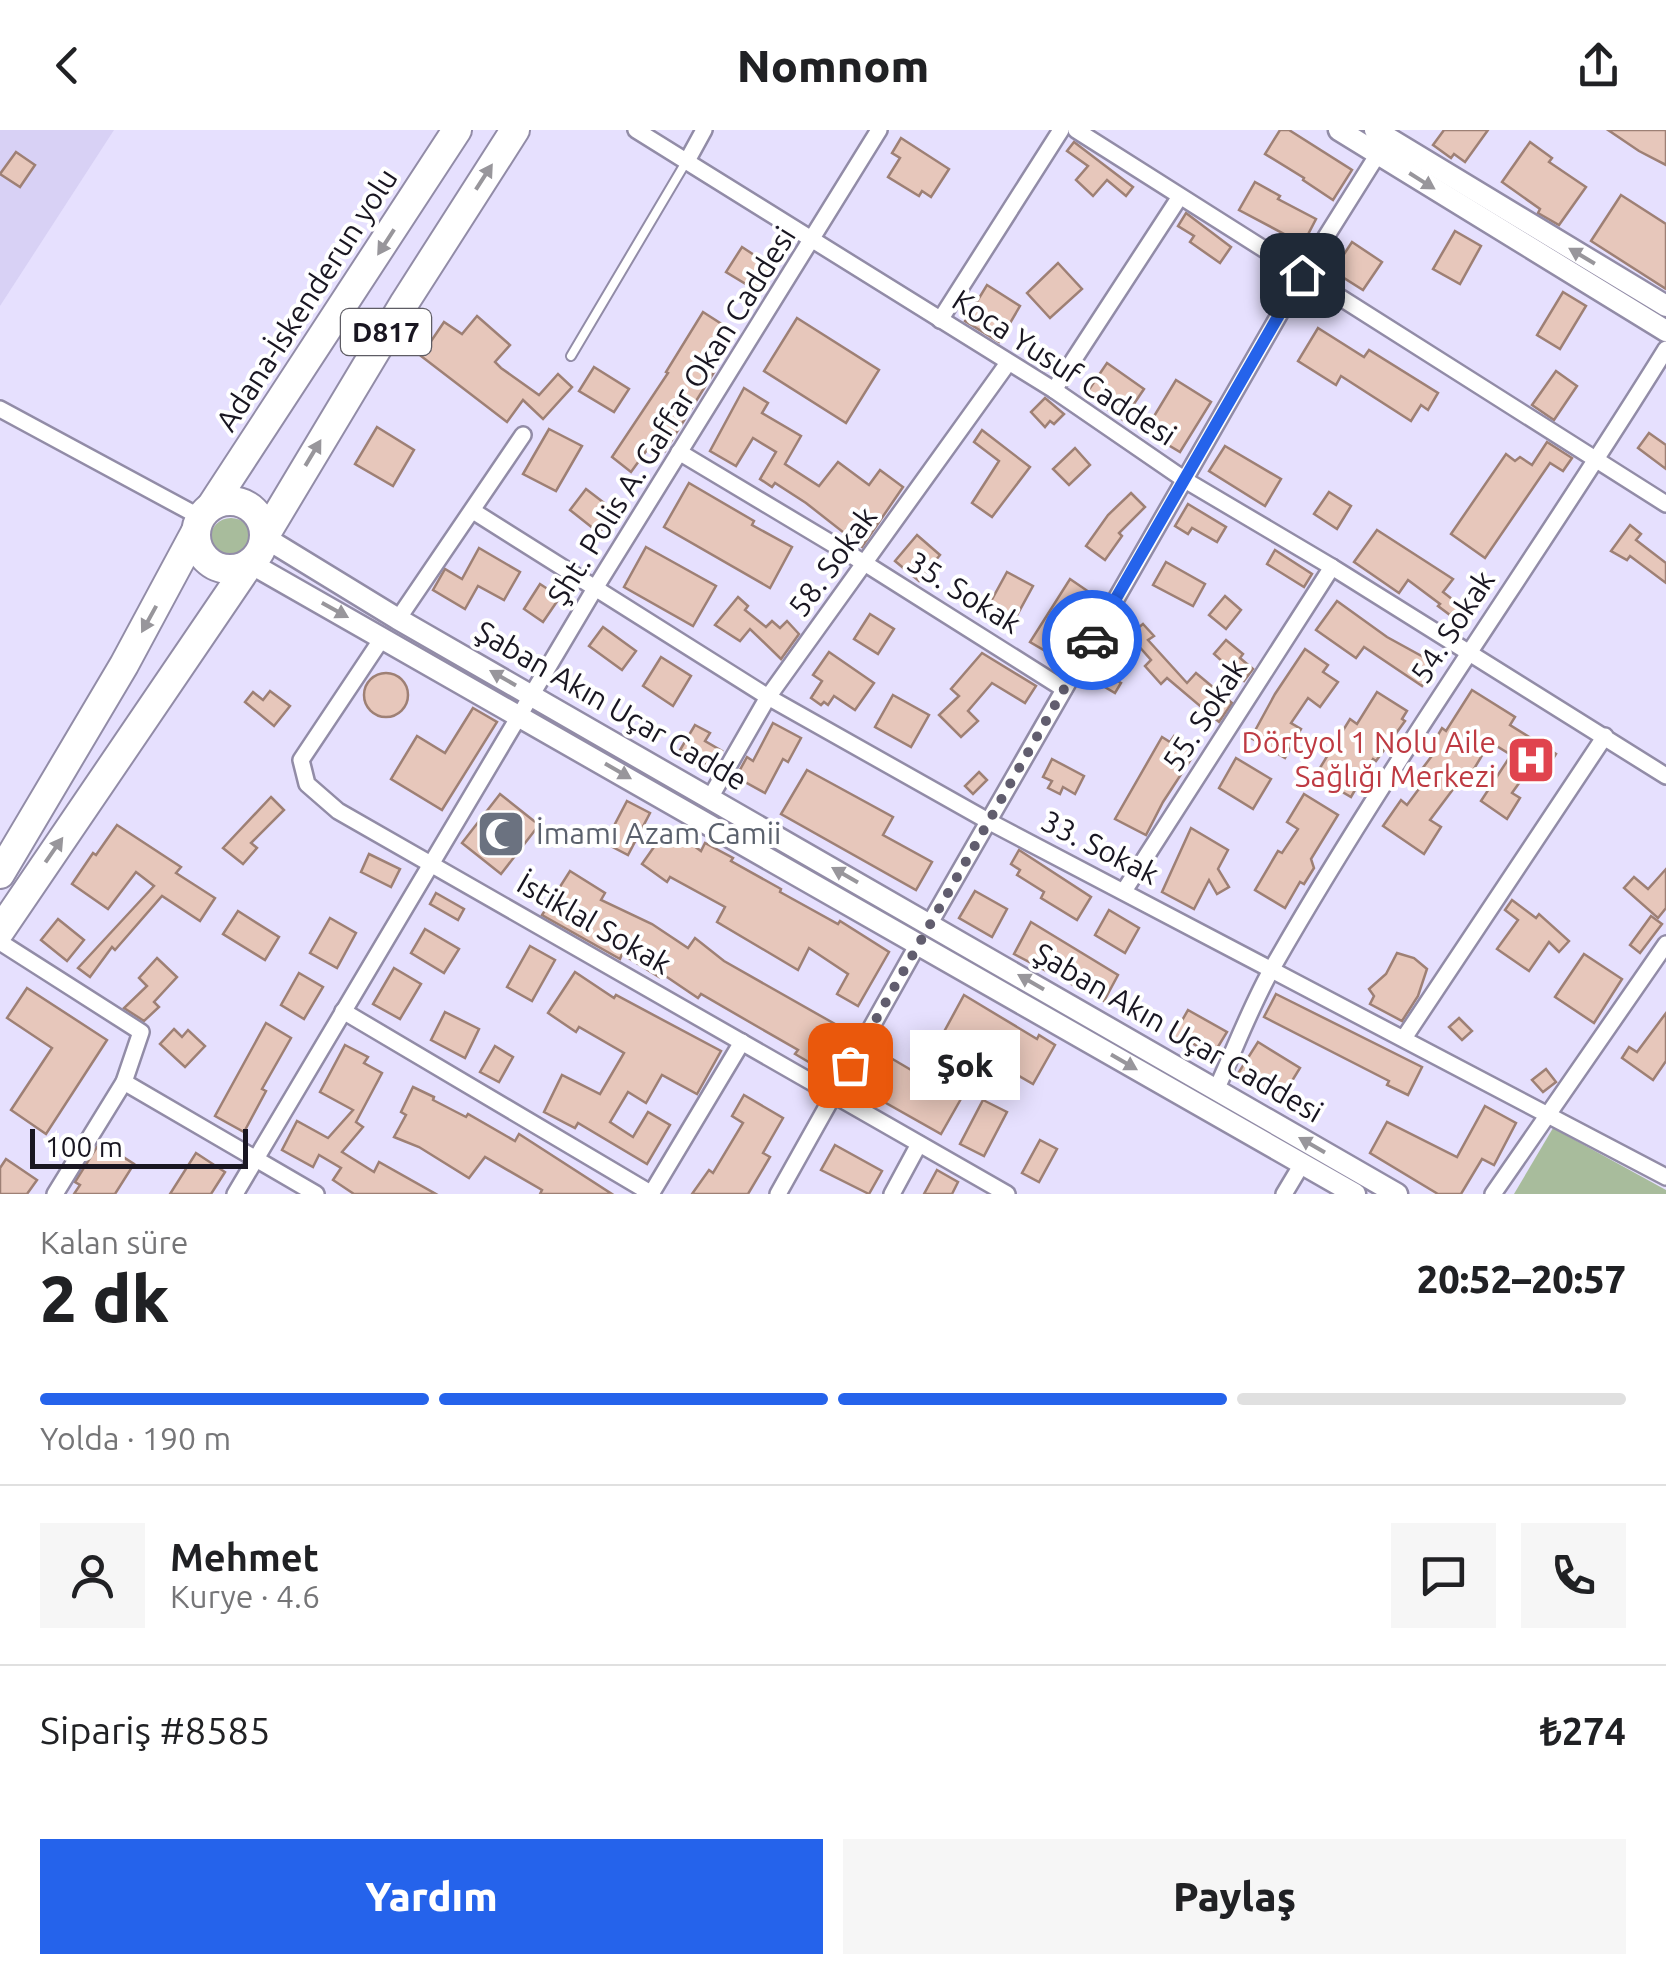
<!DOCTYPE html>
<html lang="tr">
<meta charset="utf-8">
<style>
:root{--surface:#fff;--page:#f6f6f6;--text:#202124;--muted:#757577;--line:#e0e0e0;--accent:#2563eb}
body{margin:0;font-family:Ubuntu,sans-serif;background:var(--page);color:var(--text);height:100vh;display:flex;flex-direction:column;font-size:38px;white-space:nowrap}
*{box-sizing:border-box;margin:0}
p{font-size:32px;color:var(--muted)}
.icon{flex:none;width:55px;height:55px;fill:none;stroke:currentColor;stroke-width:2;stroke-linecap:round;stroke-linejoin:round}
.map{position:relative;height:1064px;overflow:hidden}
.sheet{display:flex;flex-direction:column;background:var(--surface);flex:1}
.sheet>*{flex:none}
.scale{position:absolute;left:30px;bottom:25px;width:218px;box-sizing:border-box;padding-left:10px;border:5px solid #191621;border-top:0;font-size:28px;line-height:35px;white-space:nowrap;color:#191621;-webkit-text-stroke:8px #fff;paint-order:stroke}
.pin{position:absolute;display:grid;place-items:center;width:85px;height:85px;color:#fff;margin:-42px;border-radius:20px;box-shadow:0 5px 15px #0006}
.courier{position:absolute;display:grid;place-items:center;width:100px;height:100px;margin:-50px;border:8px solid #2563eb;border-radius:50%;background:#fff;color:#222;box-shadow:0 2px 12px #0007}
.bubble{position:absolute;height:70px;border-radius:0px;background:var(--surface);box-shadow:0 5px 25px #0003;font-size:32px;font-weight:800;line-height:70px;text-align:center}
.headline em{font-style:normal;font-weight:800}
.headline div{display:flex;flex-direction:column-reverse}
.headline{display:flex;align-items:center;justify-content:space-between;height:170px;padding:0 40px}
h1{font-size:65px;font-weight:800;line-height:75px}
.bar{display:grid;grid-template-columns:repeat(4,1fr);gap:15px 10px;align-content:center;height:120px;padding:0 40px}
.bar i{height:12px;border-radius:8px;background:var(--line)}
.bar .selected{background:var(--accent)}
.bar p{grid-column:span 4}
.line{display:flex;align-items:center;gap:25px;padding:0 40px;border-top:2px solid var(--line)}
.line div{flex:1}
.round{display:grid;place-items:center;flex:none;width:105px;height:105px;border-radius:0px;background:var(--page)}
.primary-button{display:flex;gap:20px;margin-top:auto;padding:20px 40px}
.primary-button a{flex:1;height:115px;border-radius:0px;background:var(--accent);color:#fff;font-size:40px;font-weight:800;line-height:115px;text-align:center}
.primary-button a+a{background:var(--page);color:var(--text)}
header{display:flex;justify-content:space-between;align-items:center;height:130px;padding:0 40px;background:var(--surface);font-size:45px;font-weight:800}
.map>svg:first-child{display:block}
.built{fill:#d8d1f5}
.green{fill:#a8bc9c}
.building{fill:#e7c7bb;stroke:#9e8075;stroke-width:2.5}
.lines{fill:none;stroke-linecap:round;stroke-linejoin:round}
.lane-casing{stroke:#928ca7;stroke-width:12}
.street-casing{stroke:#928ca7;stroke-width:20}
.secondary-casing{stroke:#928ca7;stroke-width:25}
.highway-casing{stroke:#928ca7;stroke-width:32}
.lane{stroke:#fff;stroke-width:8}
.street{stroke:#fff;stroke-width:15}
.secondary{stroke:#fff;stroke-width:20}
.highway{stroke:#fff;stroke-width:28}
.oneway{fill:#98969b}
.done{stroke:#615d6e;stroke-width:10;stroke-dasharray:0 18}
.route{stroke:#2563eb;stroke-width:12}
.labels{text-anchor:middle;stroke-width:8;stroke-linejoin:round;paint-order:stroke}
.shield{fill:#fff;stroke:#5e5c64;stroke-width:2.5}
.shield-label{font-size:28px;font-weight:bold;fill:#191621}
.street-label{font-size:30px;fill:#191621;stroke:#fff}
.health-label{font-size:30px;fill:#be3a42;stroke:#fff;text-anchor:end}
.worship-label{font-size:30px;fill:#5b616d;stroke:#fff;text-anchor:start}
</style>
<header><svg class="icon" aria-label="back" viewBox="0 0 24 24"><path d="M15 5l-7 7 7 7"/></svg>Nomnom<svg class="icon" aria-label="share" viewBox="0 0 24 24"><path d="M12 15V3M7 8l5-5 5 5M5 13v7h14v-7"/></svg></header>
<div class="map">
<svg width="1666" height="1064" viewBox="0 0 1666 1064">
<rect width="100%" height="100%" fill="#e6e0fe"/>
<!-- built -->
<polygon class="built" points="0,0 114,0 0,176"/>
<!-- green -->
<g class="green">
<circle cx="231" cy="409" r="21"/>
<polygon points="1553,998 1666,1060 1666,1064 1514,1064"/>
</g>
<!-- building -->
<g class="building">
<polygon points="1280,0 1289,0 1352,40 1333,70 1303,50 1304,48 1265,24"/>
<polygon points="1444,0 1488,0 1465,32 1454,24 1451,28 1433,15"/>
<polygon points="1608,0 1666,0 1666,35 1639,21"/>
<polygon points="901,8 949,39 931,67 922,61 919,66 888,47 900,28 892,23"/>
<polygon points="1074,12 1133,57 1126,66 1107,50 1093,66 1076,50 1088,36 1067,21"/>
<polygon points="1530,12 1552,28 1549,32 1586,57 1559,95 1538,83 1540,79 1502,52"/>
<polygon points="16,22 35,35 20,57 0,44"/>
<polygon points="1255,52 1280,66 1278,69 1316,89 1303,114 1239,80"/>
<polygon points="1621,65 1666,94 1666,159 1591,111"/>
<polygon points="1186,83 1231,117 1220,133 1190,112 1194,106 1178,96"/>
<polygon points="1455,101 1481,116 1460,154 1433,139"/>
<polygon points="1352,112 1382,132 1363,160 1333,141"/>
<polygon points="742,117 774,138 759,162 726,142"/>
<polygon points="1058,133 1082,159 1050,188 1027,163"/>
<polygon points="987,155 1020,176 999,212 965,191"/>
<polygon points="1563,162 1586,176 1560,219 1537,205"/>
<polygon points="703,182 734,202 712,237 716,239 665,321 652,313 631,342 612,327 668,243 666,242"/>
<polygon points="477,186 510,215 495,232 501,238 539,265 558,244 572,257 543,289 523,270 507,292 421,226 444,192 462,204"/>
<polygon points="797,188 879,240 846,293 764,241"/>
<polygon points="1318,198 1364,227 1369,220 1438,263 1428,280 1421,275 1411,291 1341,246 1336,255 1298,231"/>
<polygon points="1107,233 1144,259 1123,290 1086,264"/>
<polygon points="594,237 629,259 614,282 579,261"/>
<polygon points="1556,241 1577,256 1554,290 1532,275"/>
<polygon points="1176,250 1211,272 1180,322 1145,301"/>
<polygon points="744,258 768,273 762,283 801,306 785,334 819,356 838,332 869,355 880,340 903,357 862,417 806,373 775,353 772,357 760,349 776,322 753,308 736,336 710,321"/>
<polygon points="1045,268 1064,284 1054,294 1050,291 1045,297 1031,282"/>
<polygon points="377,297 414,320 393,356 355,334"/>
<polygon points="549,299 582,316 556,361 523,344"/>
<polygon points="982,300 1030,337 992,387 972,373 999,331 974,312"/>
<polygon points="1649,303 1666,315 1666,339 1638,318"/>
<polygon points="1547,312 1572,328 1563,341 1550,333 1485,428 1451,404 1506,324 1515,331 1520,327 1532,335"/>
<polygon points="1225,316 1281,349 1265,376 1209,341"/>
<polygon points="1075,318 1090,335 1069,355 1053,339"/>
<polygon points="689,353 754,391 752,395 792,417 770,458 664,397"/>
<polygon points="586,359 616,382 599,403 570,380"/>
<polygon points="1329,362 1351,376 1337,399 1314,384"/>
<polygon points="1131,363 1145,377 1119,403 1122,406 1105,430 1086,416 1108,385"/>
<polygon points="1188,374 1226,397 1217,412 1192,398 1188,404 1175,396"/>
<polygon points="1630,395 1641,404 1636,410 1666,433 1666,453 1630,426 1627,430 1611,421"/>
<polygon points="1377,400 1453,449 1443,462 1470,483 1464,491 1452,483 1450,485 1438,476 1440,474 1408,450 1399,463 1354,432"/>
<polygon points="917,405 940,425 919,451 895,431"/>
<polygon points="646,417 716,456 693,496 624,457"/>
<polygon points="479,418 520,442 504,470 478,456 465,479 433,460 445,439 462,449"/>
<polygon points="1275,420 1312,444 1304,457 1267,434"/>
<polygon points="1166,432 1205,454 1193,476 1153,455"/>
<polygon points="1007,442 1033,456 1010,498 984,484"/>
<polygon points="1070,449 1092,464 1054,526 1030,512"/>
<polygon points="540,454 560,467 543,492 524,479"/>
<polygon points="1225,466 1241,480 1226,499 1209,485"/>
<polygon points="738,467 748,476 745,480 766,497 772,491 780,498 787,491 799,504 781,529 750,499 740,511 715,495"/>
<polygon points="1337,471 1387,507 1436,534 1422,556 1364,517 1356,528 1316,500"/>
<polygon points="870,484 894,499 878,524 854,509"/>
<polygon points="1143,494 1154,506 1148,510 1187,553 1196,543 1232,573 1219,592 1167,548 1161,554 1145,536 1151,530 1129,505"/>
<polygon points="603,497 636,521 622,540 589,516"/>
<polygon points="1226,510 1243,524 1240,528 1253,539 1244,551 1214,524"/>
<polygon points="1305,519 1328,535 1323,542 1338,552 1320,577 1308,568 1291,593 1301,599 1285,628 1251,608 1275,564"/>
<polygon points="829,522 874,553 855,580 834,566 828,575 824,572 821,575 811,568 822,551 813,545"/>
<polygon points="982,523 1036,556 1025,573 992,553 968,581 978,591 961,607 939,585 959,566 951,559"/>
<polygon points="661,527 691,546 673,576 643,556"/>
<polygon points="1105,530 1119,538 1112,548 1121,553 1115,563 1093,550"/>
<circle cx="386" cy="565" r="22"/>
<polygon points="1472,560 1515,587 1510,595 1556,624 1543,645 1529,639 1512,663 1520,668 1507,689 1481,671 1511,625 1490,612 1465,654 1460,650 1430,690 1441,697 1424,724 1383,696 1401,670 1407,675 1421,656 1413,651 1434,623 1429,620 1442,598 1446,601"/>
<polygon points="270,561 290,576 274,596 245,572 253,562 263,570"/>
<polygon points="1377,562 1407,581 1402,589 1405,591 1376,631 1373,629 1351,667 1315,646 1350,589 1357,594"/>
<polygon points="893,565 929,585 911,617 875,597"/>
<polygon points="473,578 497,592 442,680 391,649 417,606 445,623"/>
<polygon points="773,593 801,608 788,632 783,629 765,663 736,647 747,627 753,631"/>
<polygon points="695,595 710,603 705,611 722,621 712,638 680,620"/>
<polygon points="1174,606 1195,623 1163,672 1146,705 1115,689 1162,607 1170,612"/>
<polygon points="1236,628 1271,649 1253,679 1219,658"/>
<polygon points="1052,629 1084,646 1075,664 1063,657 1060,664 1048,658 1052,651 1043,647"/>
<polygon points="807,640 893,687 883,705 932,732 916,760 781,684"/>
<polygon points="979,642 987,650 973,664 965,656"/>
<polygon points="500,664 539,695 501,744 462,713"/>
<polygon points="1304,664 1338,685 1311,729 1314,738 1304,754 1300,752 1285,778 1255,760 1278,721 1282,723 1298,699 1287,692"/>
<polygon points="271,667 284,680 251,713 257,718 243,734 223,718"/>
<polygon points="627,671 650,683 628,725 605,713"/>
<polygon points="117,695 181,737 176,743 215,768 200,791 162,766 115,820 112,817 90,847 78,838 154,756 136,742 108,779 72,754 93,723 96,725"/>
<polygon points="668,697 701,721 705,713 733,728 731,731 781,759 780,762 838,794 840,791 889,822 858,876 837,864 848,844 809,818 798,840 717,792 725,777 670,747 667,752 642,734"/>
<polygon points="1191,698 1228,720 1218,739 1229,757 1217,764 1209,750 1194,779 1162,762"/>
<polygon points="1019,720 1091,767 1077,790 1041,768 1044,762 1017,745 1020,740 1011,734"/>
<polygon points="369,724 400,739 391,757 361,742"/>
<polygon points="1666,739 1666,778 1658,788 1624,758 1634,747 1648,759"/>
<polygon points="570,741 605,763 601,770 652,794 688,818 695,808 724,831 842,898 819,938 795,924 798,920 701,864 698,868 661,843 659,847 622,824 620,829 542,785"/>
<polygon points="975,761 1007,779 992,807 959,788"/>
<polygon points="436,763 464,779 458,790 430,774"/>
<polygon points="1512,770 1536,788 1539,784 1569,811 1559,822 1549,812 1529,841 1497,819 1518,790 1505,780"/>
<polygon points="1109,780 1139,798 1125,823 1095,805"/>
<polygon points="238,781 279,807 265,830 223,804"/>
<polygon points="1651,786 1662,794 1640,823 1630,815"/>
<polygon points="330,788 356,803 337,838 310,823"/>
<polygon points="58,789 84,810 67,831 41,810"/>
<polygon points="1031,792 1118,845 1104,871 1014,824"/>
<polygon points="425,799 459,819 444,843 411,823"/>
<polygon points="530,816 555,830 532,871 507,857"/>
<polygon points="1397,823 1414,828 1427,839 1418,866 1402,891 1370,874 1374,866 1369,859 1386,844"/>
<polygon points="1584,824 1622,849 1594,893 1555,867"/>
<polygon points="157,828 177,847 154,872 159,877 144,891 124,878 147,856 139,848"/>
<polygon points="394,838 421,854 400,889 373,874"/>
<polygon points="575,842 614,868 616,865 721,921 697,964 662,945 646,973 628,962 610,992 633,1007 648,982 670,995 647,1034 578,993 575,998 544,982 562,945 600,964 624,923 579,897 576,902 548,883"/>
<polygon points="299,843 323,857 304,889 281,875"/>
<polygon points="27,858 107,910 46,1004 11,980 52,918 7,888"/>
<polygon points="1276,864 1422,937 1408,965 1387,955 1389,951 1264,887"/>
<polygon points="964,865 1037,909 1039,905 1055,915 1033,954 1005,938 998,949 974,931 939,911"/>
<polygon points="1188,880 1227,902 1213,925 1190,912 1187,917 1172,908"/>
<polygon points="445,882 479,899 465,928 431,910"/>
<polygon points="1666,883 1666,931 1653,950 1622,928 1629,917 1637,922"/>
<polygon points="1459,888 1472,901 1462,910 1449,897"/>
<polygon points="266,893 291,908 262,959 266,961 244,1002 215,986"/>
<polygon points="174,899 182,907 188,900 205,916 185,937 160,914"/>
<polygon points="1258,912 1300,938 1279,972 1237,945"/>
<polygon points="345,915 368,927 364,933 382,943 356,992 363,997 342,1022 374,1042 379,1032 436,1064 354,1064 333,1050 341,1038 319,1025 313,1037 282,1020 297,991 328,1008 353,980 320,962"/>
<polygon points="495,916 513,927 499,952 480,942"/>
<polygon points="884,924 918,944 923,934 965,955 963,958 966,960 941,1004 863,960"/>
<polygon points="1546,939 1556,952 1543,962 1532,950"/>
<polygon points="413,957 434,967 433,970 466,987 468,984 515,1011 519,1004 612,1064 540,1064 542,1060 485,1027 469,1048 419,1017 394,1007 406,985 401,982"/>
<polygon points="744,965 783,988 763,1023 770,1027 748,1064 692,1064 709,1040 713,1043 743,993 732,986"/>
<polygon points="983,970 1007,982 984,1026 960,1014"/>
<polygon points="1485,976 1516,993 1494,1035 1482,1029 1461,1064 1438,1064 1370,1023 1387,992 1457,1027"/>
<polygon points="1040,1010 1057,1019 1039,1052 1022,1043"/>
<polygon points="100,1012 134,1034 115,1064 74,1064 80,1055 75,1052"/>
<polygon points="835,1015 882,1041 869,1064 821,1040"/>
<polygon points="196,1023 225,1042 211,1064 170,1064"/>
<polygon points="6,1029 37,1050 27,1064 0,1064 0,1038"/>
<polygon points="937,1040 958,1052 952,1064 924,1064"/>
</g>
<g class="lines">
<!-- lane casing -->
<g class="lane-casing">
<polyline id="lane" points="571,226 686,32"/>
</g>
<!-- street casing -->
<g class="street-casing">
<g id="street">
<polyline points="636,0 1054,260 1185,350 1332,437 1666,646"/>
<polyline points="1076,0 1666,374"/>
<polyline points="687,31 704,0"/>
<polyline points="940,190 1061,0"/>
<polyline points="1054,260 1179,68"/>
<polyline points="0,279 200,387"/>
<polyline points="679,322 866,434 1064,559"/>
<polyline points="473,381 768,567 988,691 1666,1047"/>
<polyline points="398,489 523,305"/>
<polyline points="383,507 301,630 307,654 338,681 1007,1064"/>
<polyline points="710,668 768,567 1008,233"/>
<polyline points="1124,761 1332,437"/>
<polyline points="930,793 1302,145 1378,24"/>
<polyline points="0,812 141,902 124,952 55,1064"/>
<polyline points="343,881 652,1064"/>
<polyline points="1404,908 1605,606"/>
<polyline points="124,952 316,1064"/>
<path d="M 1216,960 C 1235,919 1251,875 1274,835 C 1395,624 1538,426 1666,219"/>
<polyline points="235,1064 594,460 879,0"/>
<polyline points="651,1064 742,912"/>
<polyline points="778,1064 918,814"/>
<polyline points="892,1064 919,1014"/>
<polyline points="1284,1064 1302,1034"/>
<polyline points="1493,1064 1666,814"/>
</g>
</g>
<!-- secondary casing -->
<g class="secondary-casing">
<g id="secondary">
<polyline points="1339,0 1666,201"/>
<polyline points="1375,0 1666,176"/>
<polyline points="264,407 398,489 1397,1064"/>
<polyline points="250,433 1355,1064"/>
</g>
</g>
<!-- highway casing -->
<g class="highway-casing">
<g id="highway">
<circle cx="230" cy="405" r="34"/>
<polyline points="212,375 457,0"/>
<polyline points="264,407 405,172 515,0"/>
<polyline points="0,744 124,535 195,403"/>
<polyline points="0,801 250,433"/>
</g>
</g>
<!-- lane -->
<use href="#lane" class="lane"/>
<!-- street -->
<use href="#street" class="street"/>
<!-- secondary -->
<use href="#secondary" class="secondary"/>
<!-- highway -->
<use href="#highway" class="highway"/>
</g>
<!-- one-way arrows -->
<defs><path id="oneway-solid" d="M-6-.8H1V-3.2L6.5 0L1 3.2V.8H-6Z" transform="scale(2.5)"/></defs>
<g class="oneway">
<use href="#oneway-solid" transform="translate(484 47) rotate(-57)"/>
<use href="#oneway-solid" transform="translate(1422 51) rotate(32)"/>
<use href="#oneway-solid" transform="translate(386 112) rotate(123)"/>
<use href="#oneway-solid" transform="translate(1582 126) rotate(-149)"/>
<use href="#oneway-solid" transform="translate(313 323) rotate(-59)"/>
<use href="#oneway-solid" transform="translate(335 480) rotate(29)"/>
<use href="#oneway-solid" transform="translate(149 489) rotate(119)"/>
<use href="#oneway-solid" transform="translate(503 548) rotate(-150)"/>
<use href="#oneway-solid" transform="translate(618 641) rotate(30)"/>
<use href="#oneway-solid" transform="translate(54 720) rotate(-55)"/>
<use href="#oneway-solid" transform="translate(845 745) rotate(-150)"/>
<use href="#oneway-solid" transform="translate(1031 852) rotate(-150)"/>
<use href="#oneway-solid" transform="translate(1124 932) rotate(30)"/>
<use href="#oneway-solid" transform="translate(1312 1015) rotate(-150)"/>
</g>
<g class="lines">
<!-- done -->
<polyline class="done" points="850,935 1092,510"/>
<!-- route -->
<polyline class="route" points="1092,510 1302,145"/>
</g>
<!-- icons -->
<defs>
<g id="hospital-square" transform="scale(2.5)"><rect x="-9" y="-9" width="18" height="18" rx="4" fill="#e0444e" stroke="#fff"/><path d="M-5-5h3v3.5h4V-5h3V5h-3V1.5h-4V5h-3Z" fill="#fff"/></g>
<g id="mosque-square" transform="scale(2.5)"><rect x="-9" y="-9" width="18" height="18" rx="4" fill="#6b7280" stroke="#fff"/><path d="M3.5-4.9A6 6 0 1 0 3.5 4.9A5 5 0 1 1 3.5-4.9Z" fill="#fff"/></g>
</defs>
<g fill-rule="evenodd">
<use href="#hospital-square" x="1531" y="630"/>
<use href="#mosque-square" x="501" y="704"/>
</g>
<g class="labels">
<!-- shield labels -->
<rect class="shield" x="341" y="179" width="90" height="46" rx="8"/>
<g class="shield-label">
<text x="386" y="212">D817</text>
</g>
<!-- street labels -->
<g class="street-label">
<text transform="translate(307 170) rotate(-57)" y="10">Adana-İskenderun yolu</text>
<text transform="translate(1064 238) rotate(33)" y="10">Koca Yusuf Caddesi</text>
<text transform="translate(672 286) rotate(-58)" y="10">Şht. Polis A. Gaffar Okan Caddesi</text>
<text transform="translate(833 432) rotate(-54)" y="10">58. Sokak</text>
<text transform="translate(964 463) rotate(32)" y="10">35. Sokak</text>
<text transform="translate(1453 497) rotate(-57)" y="10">54. Sokak</text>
<text transform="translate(611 576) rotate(30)" y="10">Şaban Akın Uçar Cadde</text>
<text transform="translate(1205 585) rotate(-57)" y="10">55. Sokak</text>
<text transform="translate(1100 718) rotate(27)" y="10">33. Sokak</text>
<text transform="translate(594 794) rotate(30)" y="10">İstiklal Sokak</text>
<text transform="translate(1178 903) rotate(30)" y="10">Şaban Akın Uçar Caddesi</text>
</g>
<!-- health labels -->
<g class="health-label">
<text x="1496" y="623">Dörtyol 1 Nolu Aile<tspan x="1496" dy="34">Sağlığı Merkezi</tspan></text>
</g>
<!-- worship labels -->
<g class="worship-label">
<text x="536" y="714">İmamı Azam Camii</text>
</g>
</g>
</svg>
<div class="scale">100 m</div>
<div class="pin" style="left:850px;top:935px;background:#ea580c"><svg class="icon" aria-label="bag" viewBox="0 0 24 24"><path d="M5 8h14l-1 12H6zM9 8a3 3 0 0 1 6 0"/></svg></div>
<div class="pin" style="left:1302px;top:145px;background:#1f2937"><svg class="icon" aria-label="home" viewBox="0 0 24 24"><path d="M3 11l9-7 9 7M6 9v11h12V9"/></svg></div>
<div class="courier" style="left:1092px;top:510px"><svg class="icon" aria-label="car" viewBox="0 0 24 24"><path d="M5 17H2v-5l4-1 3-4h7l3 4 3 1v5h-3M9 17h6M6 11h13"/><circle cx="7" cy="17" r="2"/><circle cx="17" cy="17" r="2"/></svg></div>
<div class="bubble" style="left:910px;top:900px;width:110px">Şok</div>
</div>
<section class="sheet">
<div class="headline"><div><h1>2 dk</h1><p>Kalan süre</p></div><em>20:52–20:57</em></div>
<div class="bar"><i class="selected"></i><i class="selected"></i><i class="selected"></i><i></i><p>Yolda · 190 m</p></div>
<div class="line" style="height:180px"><a class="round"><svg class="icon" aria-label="person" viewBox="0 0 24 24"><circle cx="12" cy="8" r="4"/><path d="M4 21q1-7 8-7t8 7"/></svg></a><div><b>Mehmet</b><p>Kurye · 4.6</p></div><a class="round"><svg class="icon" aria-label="chat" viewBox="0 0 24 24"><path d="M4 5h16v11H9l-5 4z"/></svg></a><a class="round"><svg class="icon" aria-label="phone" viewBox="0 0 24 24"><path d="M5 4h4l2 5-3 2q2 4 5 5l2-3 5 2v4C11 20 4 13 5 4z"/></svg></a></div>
<div class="line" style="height:130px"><div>Sipariş #8585</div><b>₺274</b></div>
<div class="primary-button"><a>Yardım</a><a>Paylaş</a></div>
</section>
